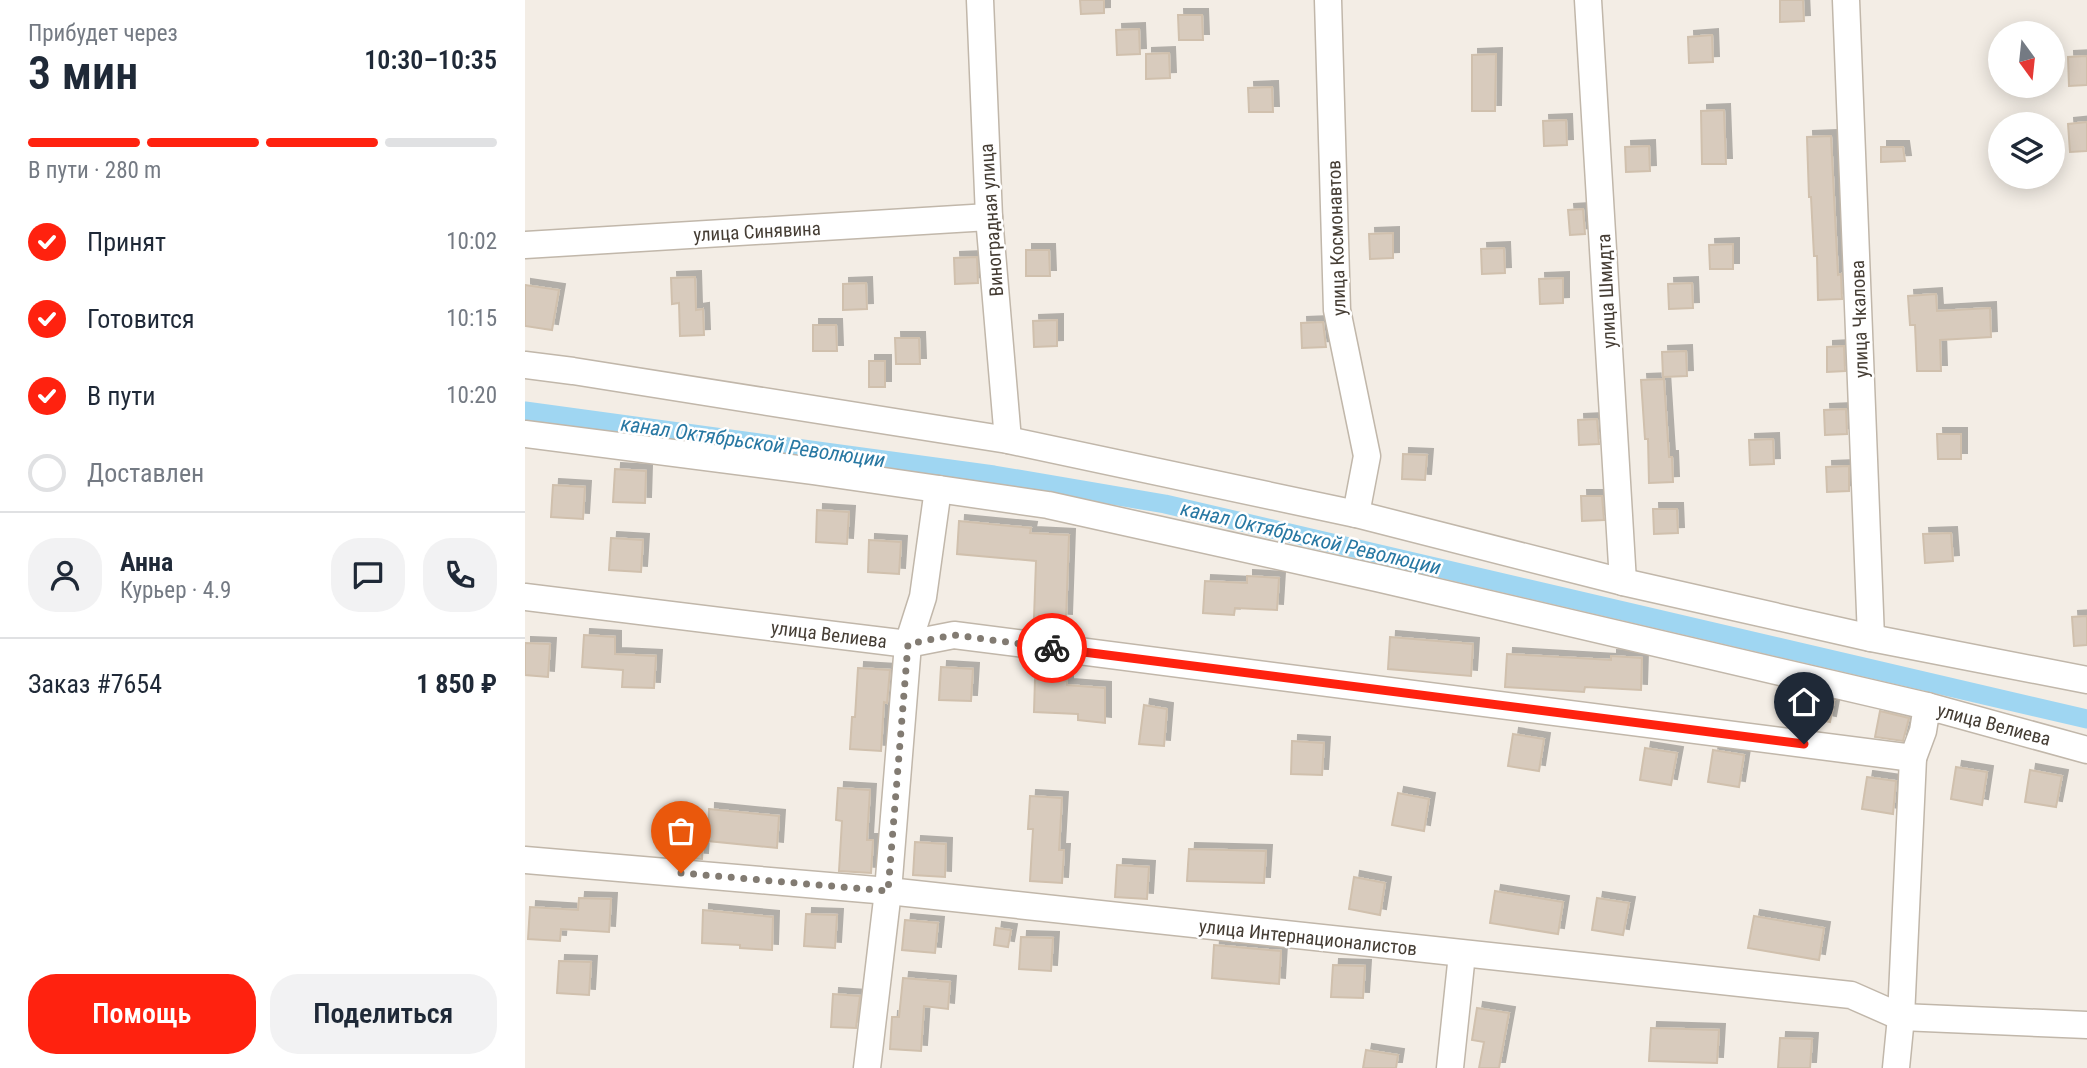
<!DOCTYPE html>
<html lang="ru">
<meta charset="utf-8">
<style>
:root{--surface:#fff;--page:#f2f2f3;--text:#1f2937;--muted:#747a83;--line:#e0e1e3;--accent:#ff220f}
body{margin:0;font-family:"Roboto Condensed",sans-serif;background:var(--page);color:var(--text);height:100vh;display:flex;flex-direction:column;font-size:26px;white-space:nowrap}
*{box-sizing:border-box;margin:0}
p{font-size:23px;color:var(--muted)}
.icon{flex:none;width:38px;height:38px;fill:none;stroke:currentColor;stroke-width:2;stroke-linecap:round;stroke-linejoin:round}
.map{position:relative;flex:1;overflow:hidden}
.panel{display:flex;flex-direction:column;background:var(--surface);width:525px}
.panel>*{flex:none}
.needle{width:46px;rotate:165deg}
.controls{position:absolute;left:1463px;top:21px;display:grid;gap:14px}
.controls a{display:grid;place-items:center;width:77px;height:77px;border-radius:50%;background:var(--surface);box-shadow:0 4px 18px #0003;font-size:35px}
.pin{position:absolute;display:grid;place-items:center;width:60px;height:60px;color:#fff;margin:-72px -30px;border-radius:50% 50% 50% 0;rotate:-45deg;box-shadow:0 0 7px #0007}
.pin .icon{rotate:45deg}
.courier{position:absolute;display:grid;place-items:center;width:70px;height:70px;margin:-35px;border:5px solid #ff220f;border-radius:50%;background:#fff;color:#222;box-shadow:0 2px 9px #0007}
.headline em{font-style:normal;font-weight:600}
.headline div{display:flex;flex-direction:column-reverse}
.headline{display:flex;align-items:center;justify-content:space-between;height:119px;padding:0 28px}
h1{font-size:46px;font-weight:600;line-height:52px}
.bar{display:grid;grid-template-columns:repeat(4,1fr);gap:10px 7px;align-content:center;height:84px;padding:0 28px}
.bar i{height:9px;border-radius:5px;background:var(--line)}
.bar .on{background:var(--accent)}
.bar p{grid-column:span 4}
.line{display:flex;align-items:center;gap:18px;padding:0 28px;border-top:2px solid var(--line)}
.line div{flex:1}
.round{display:grid;place-items:center;flex:none;width:74px;height:74px;border-radius:28px;background:var(--page)}
ol{padding:0 28px;list-style:none}
li{display:flex;align-items:center;gap:21px;height:77px}
li p{margin-inline-start:auto}
li .icon{padding:7px;border-radius:50%;background:var(--accent);color:#fff;stroke-width:4}
li:last-child{color:var(--muted)}
li i{width:38px;height:38px;border:4px solid var(--line);border-radius:50%}
.action{display:flex;gap:14px;margin-top:auto;padding:14px 28px}
.action a{flex:1;height:80px;border-radius:28px;background:var(--accent);color:#fff;font-size:28px;font-weight:600;line-height:80px;text-align:center}
.action a+a{background:var(--page);color:var(--text)}
main{display:flex;flex:1;min-height:0}
.map>svg:first-child{display:block}
.lines{fill:none;stroke-linecap:round;stroke-linejoin:round}
.canal{stroke:#9fd6f2;stroke-width:19}
.building{fill:#d8cbbd;stroke:#d0c0ad;stroke-width:2;filter:url(#shadow)}
.minor-casing{stroke:#c1b7aa;stroke-width:29}
.minor{stroke:#fff;stroke-width:26}
.done{stroke:#827b72;stroke-width:7;stroke-dasharray:0 12.6}
.route{stroke:#ff220f;stroke-width:9}
.labels{text-anchor:middle;stroke-width:5;stroke-linejoin:round;paint-order:stroke}
.street-label{font-size:19px;fill:#453d34;stroke:#fff}
.water-label{font-size:21px;font-style:italic;fill:#2878a3;stroke:#fff}
</style>
<main>
<section class="panel">
<div class="headline"><div><h1>3 мин</h1><p>Прибудет через</p></div><em>10:30–10:35</em></div>
<div class="bar"><i class="on"></i><i class="on"></i><i class="on"></i><i></i><p>В пути · 280 m</p></div>
<ol>
<li><svg class="icon" aria-label="check" viewBox="0 0 24 24"><path d="M5 12l5 5 9-10"/></svg>Принят<p>10:02</p></li>
<li><svg class="icon" aria-label="check" viewBox="0 0 24 24"><path d="M5 12l5 5 9-10"/></svg>Готовится<p>10:15</p></li>
<li><svg class="icon" aria-label="check" viewBox="0 0 24 24"><path d="M5 12l5 5 9-10"/></svg>В пути<p>10:20</p></li>
<li><i></i>Доставлен</li>
</ol>
<div class="line" style="height:126px"><a class="round"><svg class="icon" aria-label="person" viewBox="0 0 24 24"><circle cx="12" cy="8" r="4"/><path d="M4 21q1-7 8-7t8 7"/></svg></a><div><b>Анна</b><p>Курьер · 4.9</p></div><a class="round"><svg class="icon" aria-label="chat" viewBox="0 0 24 24"><path d="M4 5h16v11H9l-5 4z"/></svg></a><a class="round"><svg class="icon" aria-label="phone" viewBox="0 0 24 24"><path d="M5 4h4l2 5-3 2q2 4 5 5l2-3 5 2v4C11 20 4 13 5 4z"/></svg></a></div>
<div class="line" style="height:91px"><div>Заказ #7654</div><b>1 850 ₽</b></div>
<div class="action"><a>Помощь</a><a>Поделиться</a></div>
</section>
<div class="map">
<svg width="1562" height="1068" viewBox="0 0 1562 1068">
<defs>
<filter id="shadow"><feDropShadow dx="6" dy="-6" stdDeviation="0" flood-color="#0004"/></filter>
</defs>
<rect width="100%" height="100%" fill="#f3ede5"/>
<g class="lines">
<!-- canal -->
<polyline class="canal" points="0,411 469,475 640,504 1562,719"/>
</g>
<!-- building -->
<g class="building">
<polygon points="555,0 579,0 579,13 556,14"/>
<polygon points="1255,0 1278,0 1279,21 1255,22"/>
<polygon points="653,15 677,15 678,40 654,40"/>
<polygon points="614,29 615,54 592,55 591,30"/>
<polygon points="1187,35 1188,62 1164,63 1163,37"/>
<polygon points="644,53 645,78 621,79 621,54"/>
<polygon points="971,54 970,111 947,111 947,55"/>
<polygon points="1562,56 1562,85 1544,86 1543,57"/>
<polygon points="747,87 748,112 724,112 723,88"/>
<polygon points="1199,110 1201,164 1177,164 1176,111"/>
<polygon points="1041,120 1042,145 1019,146 1018,121"/>
<polygon points="1562,122 1562,151 1545,152 1543,124"/>
<polygon points="1306,136 1313,275 1316,274 1317,299 1293,300 1292,256 1289,256 1286,197 1284,197 1282,137"/>
<polygon points="1124,146 1125,171 1101,172 1100,147"/>
<polygon points="1356,147 1378,147 1380,161 1356,162"/>
<polygon points="1058,209 1060,234 1045,235 1043,210"/>
<polygon points="868,233 868,258 845,259 844,234"/>
<polygon points="1208,244 1208,269 1185,269 1184,245"/>
<polygon points="979,248 980,273 957,274 956,249"/>
<polygon points="501,250 524,250 525,276 501,276"/>
<polygon points="452,257 453,283 430,284 429,258"/>
<polygon points="170,277 171,310 178,309 179,335 155,336 154,303 147,304 146,278"/>
<polygon points="1038,278 1038,303 1015,304 1014,279"/>
<polygon points="341,283 342,309 318,310 318,284"/>
<polygon points="1167,283 1168,308 1144,309 1143,284"/>
<polygon points="0,285 34,290 27,330 0,326"/>
<polygon points="1411,294 1412,311 1465,308 1466,337 1415,340 1416,371 1392,371 1390,325 1385,325 1383,296"/>
<polygon points="532,320 532,346 509,347 508,321"/>
<polygon points="798,322 801,347 777,348 776,323"/>
<polygon points="288,325 311,325 312,351 288,351"/>
<polygon points="370,338 394,338 395,364 371,364"/>
<polygon points="1319,346 1320,371 1302,372 1302,347"/>
<polygon points="1161,351 1162,376 1138,377 1137,352"/>
<rect x="344" y="361" width="16" height="26"/>
<polygon points="1139,379 1144,457 1147,457 1148,482 1124,483 1123,439 1120,439 1116,380"/>
<polygon points="1321,409 1322,434 1300,435 1299,410"/>
<polygon points="1072,419 1074,444 1054,445 1053,420"/>
<polygon points="1412,434 1436,434 1436,459 1413,459"/>
<polygon points="1248,439 1249,464 1225,465 1224,440"/>
<polygon points="878,454 902,455 900,480 877,479"/>
<polygon points="1324,466 1324,491 1302,492 1301,467"/>
<polygon points="90,469 121,471 120,503 88,502"/>
<polygon points="28,485 60,487 58,519 26,517"/>
<polygon points="1056,496 1077,496 1079,520 1057,521"/>
<polygon points="1128,509 1152,509 1153,533 1129,534"/>
<polygon points="292,510 324,512 322,544 291,542"/>
<polygon points="434,521 506,528 505,533 544,535 541,620 509,618 511,561 432,554"/>
<polygon points="1426,533 1428,561 1400,563 1398,534"/>
<polygon points="86,538 118,540 116,572 84,570"/>
<polygon points="344,540 376,542 374,574 343,572"/>
<polygon points="722,576 754,578 752,610 710,608 709,615 678,613 680,581 722,583"/>
<polygon points="1562,616 1562,645 1549,646 1547,617"/>
<polygon points="59,635 90,637 90,654 131,656 129,688 97,687 98,670 57,667"/>
<polygon points="865,637 948,644 946,676 863,669"/>
<polygon points="0,643 25,644 23,677 0,675"/>
<polygon points="982,654 1086,660 1086,656 1117,658 1116,690 1060,687 1059,692 980,687"/>
<polygon points="416,667 448,669 446,701 414,700"/>
<polygon points="333,668 365,670 362,703 359,702 356,751 325,749 327,717 330,717"/>
<polygon points="510,679 542,681 542,685 580,688 580,723 553,720 553,714 509,712"/>
<polygon points="1269,691 1309,701 1305,722 1265,714"/>
<polygon points="619,705 642,709 639,746 614,744"/>
<polygon points="1355,711 1384,718 1378,741 1350,737"/>
<polygon points="988,734 1019,739 1014,771 983,766"/>
<polygon points="767,741 799,743 797,775 766,774"/>
<polygon points="1120,748 1152,753 1146,785 1115,780"/>
<polygon points="1188,750 1219,755 1214,787 1183,782"/>
<polygon points="1431,767 1462,772 1457,805 1426,799"/>
<polygon points="1505,770 1537,776 1531,807 1500,802"/>
<polygon points="1342,777 1371,781 1368,814 1337,809"/>
<polygon points="313,788 345,790 342,840 348,840 346,873 314,871 317,821 311,820"/>
<polygon points="873,793 904,799 899,831 867,825"/>
<polygon points="505,796 537,798 534,850 539,850 537,883 505,881 508,829 503,829"/>
<polygon points="184,809 254,816 252,848 183,841"/>
<polygon points="147,827 179,829 177,859 145,857"/>
<polygon points="390,842 421,844 420,877 388,875"/>
<polygon points="664,849 741,851 739,883 662,881"/>
<polygon points="592,865 624,867 622,899 590,897"/>
<polygon points="829,877 860,883 855,915 824,909"/>
<polygon points="970,891 1038,902 1033,934 965,923"/>
<polygon points="54,898 86,899 84,932 36,929 35,941 3,939 5,907 53,910"/>
<polygon points="1072,898 1104,903 1098,935 1067,930"/>
<polygon points="178,910 248,917 247,950 215,948 215,945 177,943"/>
<polygon points="281,914 312,915 310,948 279,946"/>
<polygon points="1229,916 1299,928 1294,960 1223,948"/>
<polygon points="380,920 413,923 410,953 377,950"/>
<polygon points="471,928 486,930 483,947 469,945"/>
<polygon points="496,937 528,938 526,971 494,969"/>
<polygon points="689,945 756,951 754,984 687,978"/>
<polygon points="34,961 66,962 64,995 32,993"/>
<polygon points="808,965 840,966 838,998 806,997"/>
<polygon points="378,978 425,982 423,1009 399,1006 396,1051 365,1049 367,1017 374,1017"/>
<polygon points="308,994 335,996 331,1028 306,1027"/>
<polygon points="952,1008 984,1013 974,1068 954,1068 959,1042 947,1040"/>
<polygon points="1126,1028 1194,1030 1192,1063 1124,1061"/>
<polygon points="1255,1038 1287,1039 1285,1068 1253,1068"/>
<polygon points="841,1050 873,1055 871,1068 838,1068"/>
</g>
<g class="lines">
<!-- minor casing -->
<g class="minor-casing">
<g id="minor">
<polyline points="455,0 464,217 483,440"/>
<polyline points="803,0 812,310 842,456 831,514"/>
<polyline points="1063,0 1098,582"/>
<polyline points="1321,0 1346,638"/>
<polyline points="0,245 464,217"/>
<polyline points="0,365 48,371 483,440 831,514 1098,582 1346,638 1562,680"/>
<polyline points="0,434 289,471 523,505 852,578 1402,706"/>
<polyline points="0,597 383,644 429,635 1388,758 1398,731 1402,706 1562,750"/>
<polyline points="0,860 363,891 1326,995 1376,1017 1562,1025"/>
<polyline points="342,1068 363,891 383,644 398,597 413,489"/>
<polyline points="925,1068 937,954"/>
<polyline points="1371,1068 1376,1017 1388,758"/>
</g>
</g>
<!-- minor -->
<use href="#minor" class="minor"/>
</g>
<g class="lines">
<!-- done -->
<polyline class="done" points="156,873 363,891 383,644 429,635 527,648"/>
<!-- route -->
<polyline class="route" points="527,648 1279,744"/>
</g>
<g class="labels">
<!-- street labels -->
<g class="street-label">
<text transform="translate(466 220) rotate(-94)" y="7">Виноградная улица</text>
<text transform="translate(232 231) rotate(-3)" y="7">улица Синявина</text>
<text transform="translate(811 238) rotate(-92)" y="7">улица Космонавтов</text>
<text transform="translate(1081 291) rotate(-93)" y="7">улица Шмидта</text>
<text transform="translate(1334 319) rotate(-92)" y="7">улица Чкалова</text>
<text transform="translate(304 634) rotate(7)" y="7">улица Велиева</text>
<text transform="translate(1469 724) rotate(15)" y="7">улица Велиева</text>
<text transform="translate(783 937) rotate(6)" y="7">улица Интернационалистов</text>
</g>
<!-- water labels -->
<g class="water-label">
<text transform="translate(228 442) rotate(8)" y="7">канал Октябрьской Революции</text>
<text transform="translate(786 538) rotate(13)" y="7">канал Октябрьской Революции</text>
</g>
</g>
</svg>
<div class="controls">
<a><svg class="needle" viewBox="-14 -14 28 28"><path d="M0-13l5 13h-10z" fill="#e53935"/><path d="M0 13l5-13h-10z" fill="#747a83"/></svg></a>
<a><svg class="icon" aria-label="layers" viewBox="0 0 24 24"><path d="M12 4l9 5-9 5-9-5zM3 14l9 5 9-5"/></svg></a>
</div>
<div class="pin" style="left:156px;top:873px;background:#ea580c"><svg class="icon" aria-label="bag" viewBox="0 0 24 24"><path d="M5 8h14l-1 12H6zM9 8a3 3 0 0 1 6 0"/></svg></div>
<div class="pin" style="left:1279px;top:744px;background:#1f2937"><svg class="icon" aria-label="home" viewBox="0 0 24 24"><path d="M3 11l9-7 9 7M6 9v11h12V9"/></svg></div>
<div class="courier" style="left:527px;top:648px"><svg class="icon" aria-label="bike" viewBox="0 0 24 24"><circle cx="6" cy="16" r="4"/><circle cx="18" cy="16" r="4"/><path d="M6 16l4-8h5l3 8M10 8l3 8H6M13 5h3"/></svg></div>
</div>
</main>
